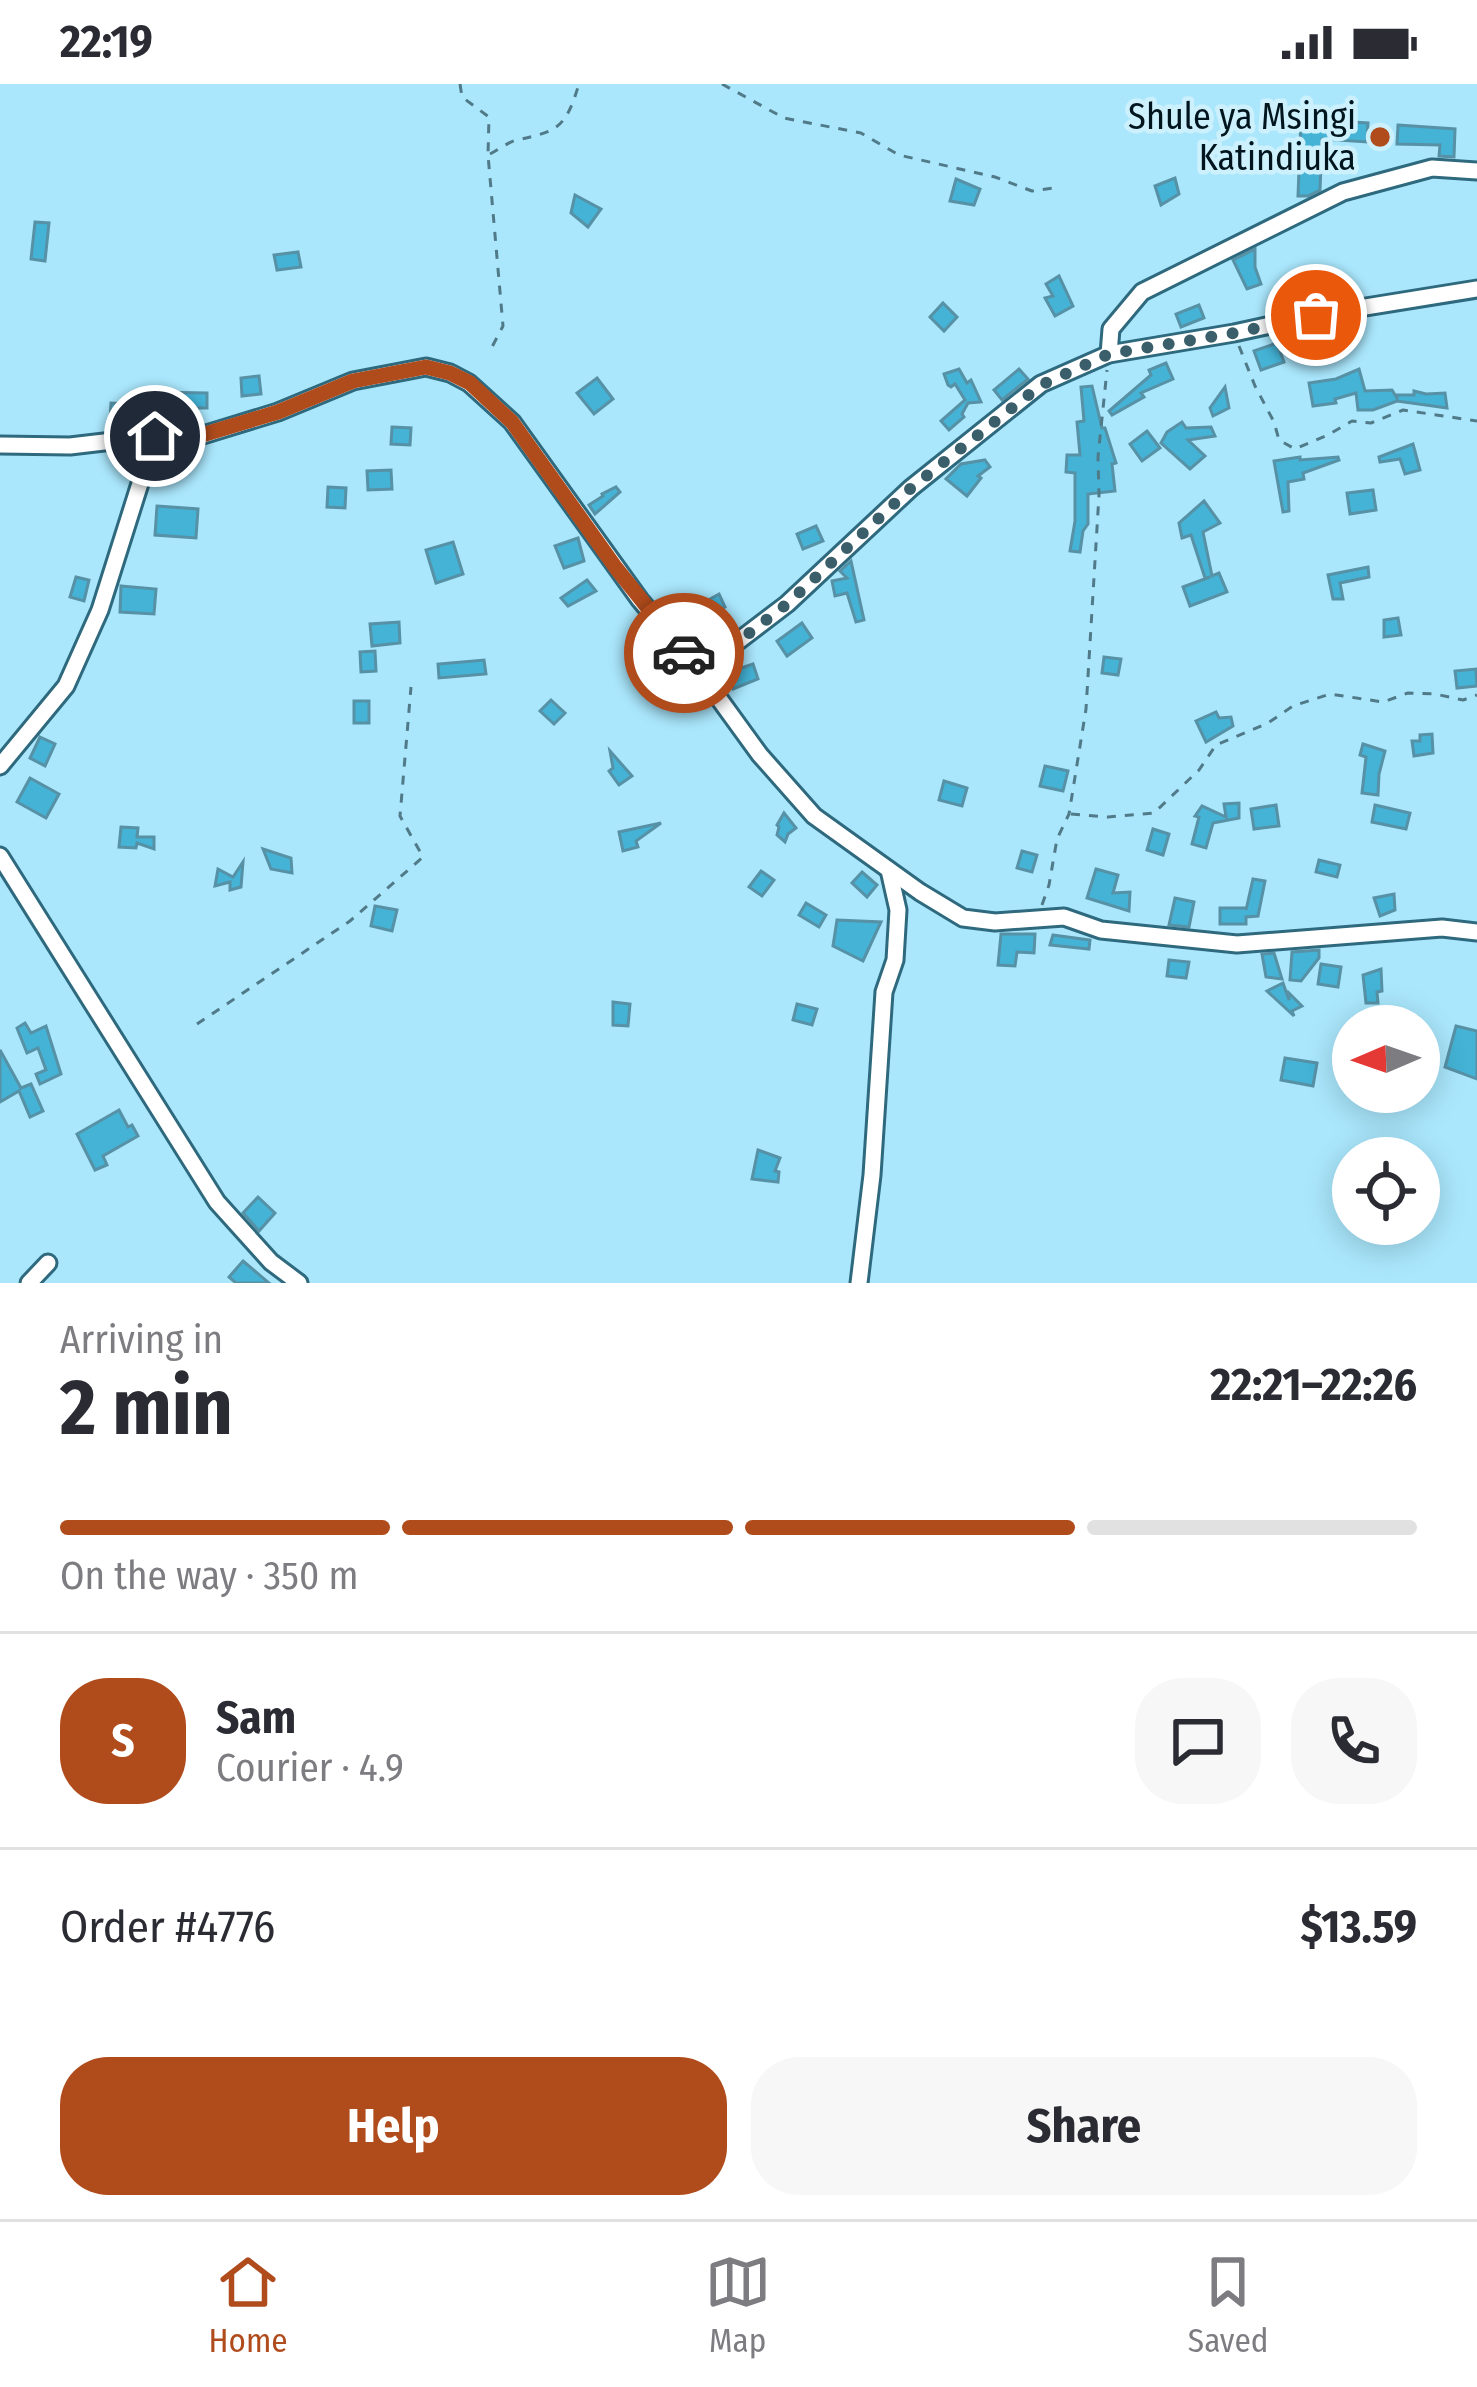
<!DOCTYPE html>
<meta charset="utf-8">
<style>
:root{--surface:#fff;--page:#f7f7f7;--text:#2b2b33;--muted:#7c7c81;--line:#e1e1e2;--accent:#b04b1c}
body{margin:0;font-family:"Fira Sans Condensed",sans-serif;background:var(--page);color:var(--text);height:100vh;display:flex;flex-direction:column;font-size:45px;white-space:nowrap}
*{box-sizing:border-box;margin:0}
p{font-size:39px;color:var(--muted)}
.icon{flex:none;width:66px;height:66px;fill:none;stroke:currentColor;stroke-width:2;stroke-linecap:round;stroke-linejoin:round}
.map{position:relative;height:1199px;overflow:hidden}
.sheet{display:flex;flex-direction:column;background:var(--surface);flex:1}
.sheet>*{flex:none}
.needle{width:78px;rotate:268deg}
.fabs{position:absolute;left:1332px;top:921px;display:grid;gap:24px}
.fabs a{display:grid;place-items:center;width:108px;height:108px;border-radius:50%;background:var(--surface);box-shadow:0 6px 30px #0003;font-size:60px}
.pin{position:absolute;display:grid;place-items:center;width:102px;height:102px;color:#fff;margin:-51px;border:6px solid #fff;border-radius:50%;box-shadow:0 3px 12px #0007}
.courier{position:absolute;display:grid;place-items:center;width:120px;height:120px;margin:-60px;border:9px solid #b04b1c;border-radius:50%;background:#fff;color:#222;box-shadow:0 3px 15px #0007}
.headline em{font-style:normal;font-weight:700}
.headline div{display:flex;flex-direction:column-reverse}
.headline{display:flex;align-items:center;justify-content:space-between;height:204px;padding:0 60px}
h1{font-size:78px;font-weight:700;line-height:90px}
.bar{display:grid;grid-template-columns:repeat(4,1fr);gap:18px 12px;align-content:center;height:144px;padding:0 60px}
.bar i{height:15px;border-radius:9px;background:var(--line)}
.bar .active{background:var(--accent)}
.bar p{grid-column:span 4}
.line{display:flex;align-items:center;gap:30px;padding:0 60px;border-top:3px solid var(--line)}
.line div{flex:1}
.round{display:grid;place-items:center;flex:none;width:126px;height:126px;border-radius:48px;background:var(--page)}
.cta{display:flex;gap:24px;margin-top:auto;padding:24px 60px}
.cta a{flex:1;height:138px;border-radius:48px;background:var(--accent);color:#fff;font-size:48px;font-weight:700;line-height:138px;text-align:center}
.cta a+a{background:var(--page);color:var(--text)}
.status{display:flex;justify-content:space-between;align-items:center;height:84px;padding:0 60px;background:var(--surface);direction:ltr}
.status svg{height:33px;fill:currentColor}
.tabs{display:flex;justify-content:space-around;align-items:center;height:168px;border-top:3px solid var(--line);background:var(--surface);font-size:33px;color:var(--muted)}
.tabs a{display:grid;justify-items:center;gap:6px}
.tabs .active{color:var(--accent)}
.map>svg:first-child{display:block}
.building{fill:#44b3d6;stroke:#5791a6;stroke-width:3}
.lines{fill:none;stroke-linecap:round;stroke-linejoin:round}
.street-casing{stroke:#2e697d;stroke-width:21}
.path{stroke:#517a88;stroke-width:3;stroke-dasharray:9 9;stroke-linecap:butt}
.street{stroke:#fff;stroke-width:15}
.done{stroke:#3b5e6b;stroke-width:12;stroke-dasharray:0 21.6}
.route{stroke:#b04b1c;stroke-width:15}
.poi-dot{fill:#b04b1c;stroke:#cdf0fd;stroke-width:4.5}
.labels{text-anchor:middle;stroke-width:9;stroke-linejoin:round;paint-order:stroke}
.poi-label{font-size:36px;fill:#00151d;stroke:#cdf0fd;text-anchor:end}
</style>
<div class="status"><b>22:19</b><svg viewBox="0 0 49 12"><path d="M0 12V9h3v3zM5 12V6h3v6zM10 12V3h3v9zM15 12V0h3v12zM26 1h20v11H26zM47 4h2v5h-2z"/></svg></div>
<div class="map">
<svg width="1477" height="1199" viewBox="0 0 1477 1199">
<rect width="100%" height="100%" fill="#aae7fd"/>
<!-- building -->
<g class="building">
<polygon points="1301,35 1368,39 1367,58 1322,55 1320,106 1308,112 1298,112"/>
<polygon points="1398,41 1455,45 1454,73 1439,72 1440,61 1397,60"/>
<polygon points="1175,94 1179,110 1161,121 1155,102"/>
<polygon points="956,95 980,105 974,121 950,117"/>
<polygon points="575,111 601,125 588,143 571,129"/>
<polygon points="35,138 49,139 45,177 31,175"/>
<polygon points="1255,165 1255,183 1261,200 1247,205 1233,176"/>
<polygon points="298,168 301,183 277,186 274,171"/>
<polygon points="1059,192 1073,222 1055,232 1045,214 1053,212 1046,200"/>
<polygon points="943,219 957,233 944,247 930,233"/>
<polygon points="1199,221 1204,234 1181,243 1176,230"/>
<polygon points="1277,259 1284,278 1261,286 1254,267"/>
<polygon points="1166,279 1173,295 1141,309 1144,313 1112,331 1109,327 1151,291 1149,286"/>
<polygon points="959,285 967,299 971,296 981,318 968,319 962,330 964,333 949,346 941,337 965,316 955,300 951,303 948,301 944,290"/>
<polygon points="1019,285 1028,295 1002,316 994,306"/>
<polygon points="1359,285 1365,307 1392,306 1397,314 1397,311 1414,311 1414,307 1426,310 1445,309 1447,324 1397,317 1373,326 1358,326 1356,309 1335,315 1336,319 1313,322 1309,299 1336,295"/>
<polygon points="259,292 261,310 242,312 241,294"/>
<polygon points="597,294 613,315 594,330 577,309"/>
<polygon points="1092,302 1102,344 1105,344 1116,379 1112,380 1115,407 1088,410 1088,440 1083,447 1080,468 1070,467 1075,437 1075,389 1066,388 1067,371 1080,371 1077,338 1084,337 1081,303"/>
<polygon points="1225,303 1229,324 1213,332 1210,324"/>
<polygon points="152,308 207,309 207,324 187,324 187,339 110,339 111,319 152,321"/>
<polygon points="1182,338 1186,344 1211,343 1215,352 1188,356 1205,372 1190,385 1161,359 1167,348"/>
<polygon points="392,343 411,344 410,361 391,360"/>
<polygon points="1147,347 1160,364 1142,377 1130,360"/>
<polygon points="1413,360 1420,386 1405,390 1400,375 1380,378 1379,373"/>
<polygon points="1300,373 1300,376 1338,373 1339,376 1303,389 1304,395 1288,398 1289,427 1283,428 1274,377"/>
<polygon points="985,376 990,383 978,392 981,394 967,412 946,395 961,380"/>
<polygon points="391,386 392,405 368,406 367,387"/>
<polygon points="328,403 346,404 345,424 327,423"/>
<polygon points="616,403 620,408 595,430 589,421 603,412 602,410"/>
<polygon points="1373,406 1376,426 1350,430 1347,409"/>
<polygon points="1204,417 1220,439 1203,448 1212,492 1219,489 1227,508 1190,522 1183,503 1210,493 1205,494 1191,451 1182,454 1179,439"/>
<polygon points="157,422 198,425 196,454 155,451"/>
<polygon points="816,442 823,457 803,465 797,450"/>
<polygon points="578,454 584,477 564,484 555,462"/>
<polygon points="453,458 463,490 436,499 426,466"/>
<polygon points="851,477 864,536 856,538 847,509 835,512 832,497 847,494 840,487"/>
<polygon points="1368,483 1369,493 1340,499 1343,515 1333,515 1328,491"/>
<polygon points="76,493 89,496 84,517 70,513"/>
<polygon points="587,496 596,507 568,522 561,514"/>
<polygon points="121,502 156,505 154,530 120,528"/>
<polygon points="719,510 725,523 707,532 701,520"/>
<polygon points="1398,534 1401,551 1384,553 1384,536"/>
<polygon points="399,538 400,559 372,562 370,540"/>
<polygon points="802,539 812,554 787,572 777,557"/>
<polygon points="375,567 376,587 361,588 360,568"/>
<polygon points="1104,573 1121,575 1118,591 1102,589"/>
<polygon points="484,576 486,590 439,594 438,580"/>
<polygon points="753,580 758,595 733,605 727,589"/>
<polygon points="665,584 676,594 664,609 653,592"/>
<polygon points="1476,585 1477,602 1457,604 1455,587"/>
<polygon points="551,616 565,629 554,640 540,627"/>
<rect x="354" y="617" width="15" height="22"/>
<polygon points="1216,628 1219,634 1231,633 1233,642 1206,658 1196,637"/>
<polygon points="1432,650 1433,669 1414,672 1412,657 1420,657 1420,651"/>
<polygon points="40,653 55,660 45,682 30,674"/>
<polygon points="1363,660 1385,667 1379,690 1378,711 1362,709 1366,673 1360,671"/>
<polygon points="610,667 632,692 619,701 609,687 613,684"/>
<polygon points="1045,682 1068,687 1063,707 1040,702"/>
<polygon points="30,694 59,710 46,734 17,718"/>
<polygon points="944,697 967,704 962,722 939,716"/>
<polygon points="1239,719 1239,734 1213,739 1206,764 1192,760 1199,733 1195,732 1202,722 1226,733 1224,720"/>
<polygon points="1276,721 1279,742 1254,745 1251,725"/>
<polygon points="1375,721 1410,729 1406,745 1372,738"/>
<polygon points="784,729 796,744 788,750 785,758 777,751 779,743 777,741"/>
<polygon points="661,739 636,757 638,763 623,767 619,748"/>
<polygon points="121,743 138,744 137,753 154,753 154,765 137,759 136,764 119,763"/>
<polygon points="1153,745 1169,750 1163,771 1147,766"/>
<polygon points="263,765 291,774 292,789 271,785"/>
<polygon points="1022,767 1037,771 1032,788 1017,784"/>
<polygon points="1319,776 1340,781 1337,793 1316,788"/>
<polygon points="243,778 241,803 230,806 230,798 215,802 218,785 233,793"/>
<polygon points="1096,785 1118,791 1113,809 1130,808 1129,827 1087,814"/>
<polygon points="761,787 774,796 762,812 749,803"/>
<polygon points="862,788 877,801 867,813 852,799"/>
<polygon points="1253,795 1265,797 1258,832 1246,833 1246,840 1220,840 1220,824 1246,824 1246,826"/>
<polygon points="1394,810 1395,826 1380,832 1374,814"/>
<polygon points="1175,814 1194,818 1189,843 1169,841"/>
<polygon points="806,819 826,831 819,843 799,831"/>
<polygon points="375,822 397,826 392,847 371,842"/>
<polygon points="837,836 881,838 863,877 833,862"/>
<polygon points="1001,850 1035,850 1034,869 1017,868 1015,882 998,881"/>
<polygon points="1053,851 1090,856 1089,865 1050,861"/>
<polygon points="1319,866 1319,874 1301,897 1290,896 1292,868"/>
<polygon points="1274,869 1282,895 1266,893 1262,870"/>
<polygon points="1169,876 1189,878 1186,894 1167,892"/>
<polygon points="1321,880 1341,883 1338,903 1318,900"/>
<polygon points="1381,885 1382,907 1377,908 1378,919 1366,919 1363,891"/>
<polygon points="1283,899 1289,916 1289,909 1302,922 1292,927 1294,932 1267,907"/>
<polygon points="613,918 630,920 628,942 613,941"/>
<polygon points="797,920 817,925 812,941 793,936"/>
<polygon points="25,939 31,949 46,942 61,990 40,1000 36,990 46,986 38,964 27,969 17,944"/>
<polygon points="1456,942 1477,947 1477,995 1445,983"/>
<polygon points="0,966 21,1004 31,1000 43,1027 30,1033 19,1007 0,1018"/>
<polygon points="1285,974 1317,979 1313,1002 1281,996"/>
<polygon points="119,1026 128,1043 132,1041 138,1052 103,1072 107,1081 95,1086 77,1050"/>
<polygon points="758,1066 780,1074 775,1087 779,1088 778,1098 752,1095"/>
<polygon points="258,1113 275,1129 259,1147 243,1129"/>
<polygon points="243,1177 269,1199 236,1199 229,1193"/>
</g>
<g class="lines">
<!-- street casing -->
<g class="street-casing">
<g id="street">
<polyline points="1109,270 1111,245 1142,208 1343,108 1432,84 1477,87"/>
<polyline points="0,361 70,362 155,352"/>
<polyline points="699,587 760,671 814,732 920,808 963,834 995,838 1064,833 1101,846 1237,860 1442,844 1477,848"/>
<polyline points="0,682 66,602 100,526 155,352 203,351 278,328 353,297 426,283 450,289 469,299 512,338 640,516 699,587 787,520 911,404 1041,300 1109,270 1234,249 1316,231 1477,205"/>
<polyline points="0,772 217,1118 271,1178 299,1199"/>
<polyline points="29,1199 48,1179"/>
<polyline points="859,1199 872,1091 884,908 895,876 898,826 889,786"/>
</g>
</g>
<!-- path -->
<g class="path">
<polyline points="460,0 462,13 489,33 488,71 503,242 492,263"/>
<polyline points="722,0 784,34 861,49 899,71 995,93 1032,107 1060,103"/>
<path d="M 490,70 C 498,66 508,58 517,56 C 557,47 565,45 578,3"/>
<polyline points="1239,262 1255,302 1274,338 1279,356 1295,365 1328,351 1352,337 1371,339 1403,326 1477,337"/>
<polyline points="1071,730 1108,733 1154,729 1199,686 1216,661 1268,639 1293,622 1330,610 1383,618 1408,609 1435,610 1463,616 1477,611"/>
<polyline points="1042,821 1049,801 1057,755 1069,730 1086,625 1099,411 1098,373 1107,286"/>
<polyline points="197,940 350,837 423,773 400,732 411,603"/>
</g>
<!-- street -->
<use href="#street" class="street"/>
</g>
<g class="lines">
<!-- done -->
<polyline class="done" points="684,569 700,587 787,520 911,404 1041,301 1109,270 1234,249 1316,231"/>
<!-- route -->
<polyline class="route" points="155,352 202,351 278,328 353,297 426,283 450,289 470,299 512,338 616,484 684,569"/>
</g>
<!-- markers -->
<circle class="poi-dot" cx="1380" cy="53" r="12"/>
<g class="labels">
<!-- poi labels -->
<g class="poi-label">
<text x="1356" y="45">Shule ya Msingi<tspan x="1356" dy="41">Katindiuka</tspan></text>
</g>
</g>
</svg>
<div class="fabs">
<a><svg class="needle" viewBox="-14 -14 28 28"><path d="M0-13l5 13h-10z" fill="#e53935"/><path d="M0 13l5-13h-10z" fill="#7c7c81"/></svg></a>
<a><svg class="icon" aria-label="locate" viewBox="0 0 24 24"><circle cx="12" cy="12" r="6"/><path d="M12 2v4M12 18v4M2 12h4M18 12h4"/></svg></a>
</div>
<div class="pin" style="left:1316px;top:231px;background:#ea580c"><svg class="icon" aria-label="bag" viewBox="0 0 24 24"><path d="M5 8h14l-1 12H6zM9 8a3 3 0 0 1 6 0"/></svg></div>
<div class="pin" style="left:155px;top:352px;background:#1f2937"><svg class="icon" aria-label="home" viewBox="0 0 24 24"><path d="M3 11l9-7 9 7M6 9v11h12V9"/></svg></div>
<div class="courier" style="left:684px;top:569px"><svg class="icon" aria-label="car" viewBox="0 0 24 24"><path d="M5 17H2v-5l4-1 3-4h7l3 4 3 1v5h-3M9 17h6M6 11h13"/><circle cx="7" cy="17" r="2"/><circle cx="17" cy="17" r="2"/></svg></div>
</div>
<section class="sheet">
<div class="headline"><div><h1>2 min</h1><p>Arriving in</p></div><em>22:21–22:26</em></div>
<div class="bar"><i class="active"></i><i class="active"></i><i class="active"></i><i></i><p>On the way · 350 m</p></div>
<div class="line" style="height:216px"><b class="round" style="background:var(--accent);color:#fff">S</b><div><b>Sam</b><p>Courier · 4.9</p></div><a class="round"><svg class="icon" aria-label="chat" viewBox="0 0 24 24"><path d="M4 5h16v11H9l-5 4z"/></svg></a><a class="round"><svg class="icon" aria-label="phone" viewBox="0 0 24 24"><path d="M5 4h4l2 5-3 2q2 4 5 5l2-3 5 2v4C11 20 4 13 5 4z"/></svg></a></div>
<div class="line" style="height:156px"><div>Order #4776</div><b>$13.59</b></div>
<div class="cta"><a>Help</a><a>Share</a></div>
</section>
<nav class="tabs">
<a class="active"><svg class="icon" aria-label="home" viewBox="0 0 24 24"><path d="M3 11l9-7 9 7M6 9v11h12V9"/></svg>Home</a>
<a><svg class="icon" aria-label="map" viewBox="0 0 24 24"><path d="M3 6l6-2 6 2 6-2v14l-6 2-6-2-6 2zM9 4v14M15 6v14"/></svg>Map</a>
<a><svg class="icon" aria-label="saved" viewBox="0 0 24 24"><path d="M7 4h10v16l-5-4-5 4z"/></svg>Saved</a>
</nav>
